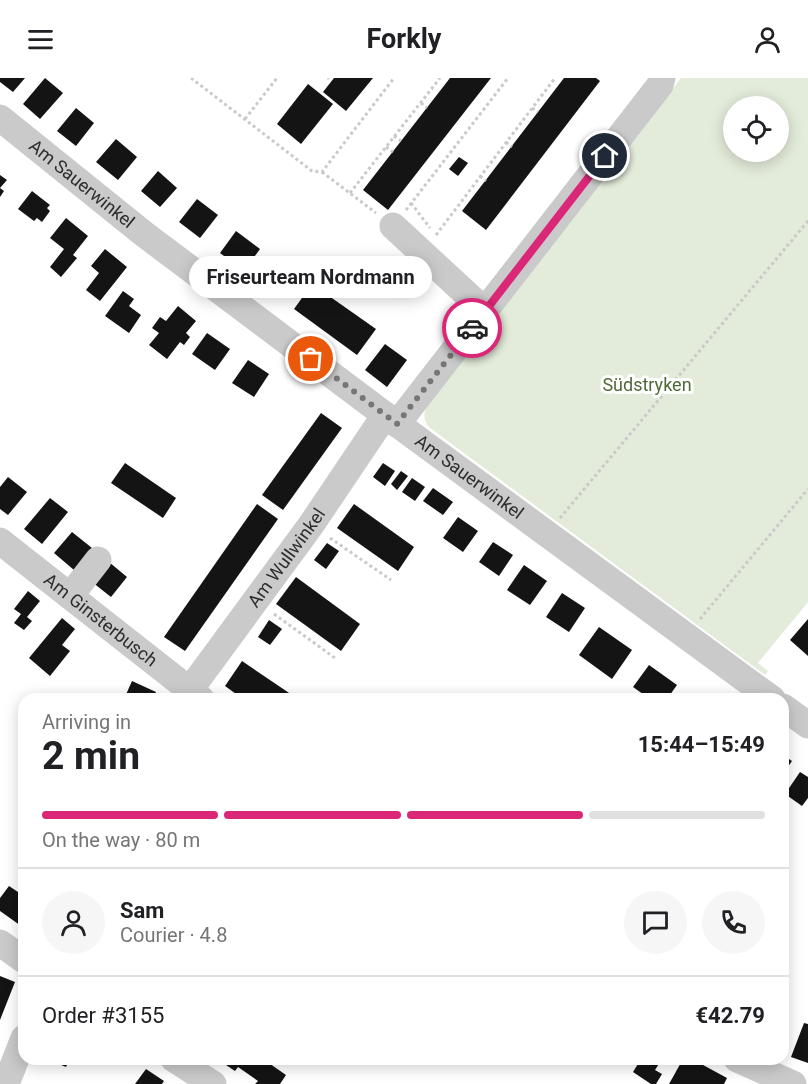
<!DOCTYPE html>
<meta charset="utf-8">
<style>
:root{--surface:#fff;--page:#f6f6f6;--text:#202124;--muted:#757577;--line:#e0e0e0;--accent:#db2777}
body{margin:0;font-family:Roboto,sans-serif;background:var(--page);color:var(--text);height:100vh;display:flex;flex-direction:column;font-size:22px;white-space:nowrap}
*{box-sizing:border-box;margin:0}
p{font-size:20px;color:var(--muted)}
.icon{flex:none;width:33px;height:33px;fill:none;stroke:currentColor;stroke-width:2;stroke-linecap:round;stroke-linejoin:round}
.map{position:relative;flex:1;overflow:hidden}
.side{position:absolute;left:18px;top:615px;width:771px;height:372px;display:flex;flex-direction:column;background:var(--surface);border-radius:18px;box-shadow:0 3px 15px #0003}
.side>*{flex:none}
.buttons{position:absolute;left:723px;top:18px;display:grid;gap:12px}
.buttons a{display:grid;place-items:center;width:66px;height:66px;border-radius:50%;background:var(--surface);box-shadow:0 3px 15px #0003;font-size:30px}
.pin{position:absolute;display:grid;place-items:center;width:51px;height:51px;color:#fff;margin:-26px;border:3px solid #fff;border-radius:50%;box-shadow:0 2px 6px #0007}
.courier{position:absolute;display:grid;place-items:center;width:60px;height:60px;margin:-30px;border:4px solid #db2777;border-radius:50%;background:#fff;color:#222;box-shadow:0 2px 8px #0007}
.bubble{position:absolute;height:42px;border-radius:21px;background:var(--surface);box-shadow:0 3px 15px #0003;font-size:20px;font-weight:700;line-height:42px;text-align:center}
.head em{font-style:normal;font-weight:700}
.head div{display:flex;flex-direction:column-reverse}
.head{display:flex;align-items:center;justify-content:space-between;height:102px;padding:0 24px}
h1{font-size:39px;font-weight:700;line-height:45px}
.bar{display:grid;grid-template-columns:repeat(4,1fr);gap:9px 6px;align-content:center;height:72px;padding:0 24px}
.bar i{height:8px;border-radius:4px;background:var(--line)}
.bar .active{background:var(--accent)}
.bar p{grid-column:span 4}
.line{display:flex;align-items:center;gap:15px;padding:0 24px;border-top:2px solid var(--line)}
.line div{flex:1}
.round{display:grid;place-items:center;flex:none;width:63px;height:63px;border-radius:32px;background:var(--page)}
header{display:flex;justify-content:space-between;align-items:center;height:78px;padding:0 24px;background:var(--surface);font-size:27px;font-weight:700}
.map>svg:first-child{display:block}
.green{fill:#e3ebda;fill-rule:evenodd}
.building{fill:#141414}
.lines{fill:none;stroke-linecap:round;stroke-linejoin:round}
.path{stroke:#cacaca;stroke-width:3;stroke-dasharray:3 3;stroke-linecap:butt}
.minor{stroke:#cacaca;stroke-width:27}
.done{stroke:#767676;stroke-width:6;stroke-dasharray:0 10.8}
.route{stroke:#db2777;stroke-width:8}
.labels{text-anchor:middle;stroke-width:6;stroke-linejoin:round;paint-order:stroke}
.street-label{font-size:18px;fill:#2d2d2d;stroke:#fff}
.park-label{font-size:18px;fill:#4f6a39;stroke:#fff}
</style>
<header><svg class="icon" aria-label="menu" viewBox="0 0 24 24"><path d="M4 6h16M4 12h16M4 18h16"/></svg>Forkly<svg class="icon" aria-label="person" viewBox="0 0 24 24"><circle cx="12" cy="8" r="4"/><path d="M4 21q1-7 8-7t8 7"/></svg></header>
<div class="map">
<svg width="808" height="1006" viewBox="0 0 808 1006">
<rect width="100%" height="100%" fill="#fff"/>
<!-- green -->
<path class="green" d="M 681,0 L 808,0 L 808,524 L 758,585 L 768,593 L 765,597 L 430,350 C 421,340 424,333 430,323 ZM 734,28 L 778,28 L 778,74 L 734,74 Z"/>
<!-- building -->
<g class="building">
<polygon points="0,0 25,0 13,14 0,4"/>
<polygon points="45,0 63,15 40,41 23,26"/>
<polygon points="334,0 373,0 346,33 323,14"/>
<polygon points="450,0 491,0 388,132 363,112"/>
<polygon points="564,0 596,0 600,3 486,152 462,133"/>
<polygon points="308,6 333,26 301,66 277,46"/>
<polygon points="76,30 94,45 76,68 57,53"/>
<polygon points="116,61 137,79 118,102 96,84"/>
<polygon points="459,79 468,85 458,98 449,91"/>
<polygon points="158,93 177,110 160,129 141,113"/>
<polygon points="0,97 7,102 0,110 4,113 0,119"/>
<polygon points="32,113 50,127 47,130 50,133 42,144 37,140 34,143 18,131"/>
<polygon points="197,121 218,137 200,160 179,144"/>
<polygon points="66,140 88,158 73,177 77,180 61,199 50,189 64,171 50,160"/>
<polygon points="236,153 260,171 244,193 220,175"/>
<polygon points="105,171 127,189 100,223 86,212 99,195 91,188"/>
<polygon points="275,181 298,198 282,219 260,202"/>
<polygon points="312,206 376,251 357,277 294,231"/>
<polygon points="123,213 134,221 129,228 141,237 129,255 105,238"/>
<polygon points="178,228 196,243 186,255 190,259 184,267 180,264 167,281 149,267 159,255 152,250 160,239 166,243"/>
<polygon points="207,255 230,271 215,292 192,276"/>
<polygon points="385,266 407,282 387,309 365,292"/>
<polygon points="248,282 269,296 254,319 232,305"/>
<polygon points="321,335 342,350 283,432 262,417"/>
<polygon points="125,385 176,420 163,440 111,405"/>
<polygon points="383,385 395,393 385,408 373,399"/>
<polygon points="401,393 408,398 397,412 391,406"/>
<polygon points="8,399 27,414 8,437 0,431 0,409"/>
<polygon points="412,400 425,409 415,423 402,414"/>
<polygon points="433,410 453,424 443,437 423,423"/>
<polygon points="50,420 68,434 42,466 24,451"/>
<polygon points="257,426 278,441 185,573 164,559"/>
<polygon points="354,426 414,469 398,493 337,450"/>
<polygon points="458,439 478,453 463,474 443,460"/>
<polygon points="72,454 92,470 74,492 54,475"/>
<polygon points="493,464 513,477 499,498 479,484"/>
<polygon points="327,465 339,473 326,491 314,482"/>
<polygon points="109,484 127,499 111,519 92,504"/>
<polygon points="524,487 547,503 530,527 507,512"/>
<polygon points="296,499 360,546 341,573 276,526"/>
<polygon points="28,513 40,523 27,539 32,543 24,552 14,545 21,536 14,531"/>
<polygon points="562,515 585,530 569,554 546,539"/>
<polygon points="62,540 75,551 62,567 70,573 50,598 29,580"/>
<polygon points="808,541 808,578 790,562"/>
<polygon points="269,542 282,551 270,567 258,559"/>
<polygon points="599,549 632,572 612,601 579,577"/>
<polygon points="242,583 298,621 243,621 225,608"/>
<polygon points="649,587 677,607 667,621 650,621 633,609"/>
<polygon points="132,603 156,614 153,621 124,621"/>
<polygon points="783,677 792,683 783,696"/>
<polygon points="800,694 808,699 808,720 802,728 785,716"/>
<polygon points="9,808 24,818 24,850 0,833 0,820"/>
<polygon points="0,898 15,904 0,942"/>
<polygon points="804,945 808,946 808,985 791,979"/>
<polygon points="47,981 70,981 66,989"/>
<polygon points="217,981 263,981 286,997 280,1006 255,1006 258,1003 238,989 235,993"/>
<polygon points="641,981 662,981 655,992 662,996 656,1006 651,1006 633,994"/>
<polygon points="683,981 692,981 727,1000 724,1006 669,1006"/>
<polygon points="146,991 164,1003 162,1006 135,1006"/>
</g>
<g class="lines">
<!-- path -->
<g class="path">
<polyline points="191,0 312,93 322,94 394,0"/>
<polyline points="328,0 329,1"/>
<polyline points="421,25 427,30"/>
<polyline points="532,30 538,34"/>
<polyline points="245,41 277,0"/>
<polyline points="394,58 401,63"/>
<polyline points="506,64 512,69"/>
<polyline points="386,69 393,74"/>
<polyline points="322,94 376,135"/>
<polyline points="480,98 486,103"/>
<polyline points="350,115 440,0"/>
<polyline points="411,125 430,150"/>
<polyline points="406,132 508,0"/>
<polyline points="436,157 555,0"/>
<polyline points="560,440 808,143"/>
<polyline points="330,460 391,502"/>
<polyline points="274,536 335,580"/>
<polyline points="700,541 808,411"/>
</g>
<!-- minor -->
<g class="minor">
<path id="s1" d="M 0,40 L 144,156 L 385,337 L 772,621"/>
<polyline points="393,148 485,233"/>
<polyline points="397,346 660,7 662,0"/>
<path id="s2" d="M 0,463 L 201,621"/>
<polyline points="70,518 98,482"/>
<path id="s3" d="M 185,621 L 189,613 L 311,447 L 385,337"/>
<polyline points="783,629 808,647"/>
<polyline points="0,865 24,882"/>
<polyline points="174,981 213,1006"/>
<polyline points="737,981 793,1006"/>
<polyline points="6,1006 24,960"/>
</g>
</g>
<g class="lines">
<!-- done -->
<polyline class="done" points="311,281 397,346 472,250"/>
<!-- route -->
<polyline class="route" points="472,250 605,78"/>
</g>
<g class="labels">
<!-- street labels -->
<g class="street-label">
<text dy="6" stroke="none"><textPath href="#s1" startOffset="105">Am Sauerwinkel</textPath></text>
<text dy="6" stroke="none"><textPath href="#s1" startOffset="591">Am Sauerwinkel</textPath></text>
<text dy="6" stroke="none"><textPath href="#s3" startOffset="174">Am Wullwinkel</textPath></text>
<text dy="6" stroke="none"><textPath href="#s2" startOffset="128">Am Ginsterbusch</textPath></text>
</g>
<!-- park labels -->
<g class="park-label">
<text x="647" y="313">Südstryken</text>
</g>
</g>
</svg>
<div class="buttons">
<a><svg class="icon" aria-label="locate" viewBox="0 0 24 24"><circle cx="12" cy="12" r="6"/><path d="M12 2v4M12 18v4M2 12h4M18 12h4"/></svg></a>
</div>
<div class="pin" style="left:311px;top:281px;background:#ea580c"><svg class="icon" aria-label="bag" viewBox="0 0 24 24"><path d="M5 8h14l-1 12H6zM9 8a3 3 0 0 1 6 0"/></svg></div>
<div class="pin" style="left:605px;top:78px;background:#1f2937"><svg class="icon" aria-label="home" viewBox="0 0 24 24"><path d="M3 11l9-7 9 7M6 9v11h12V9"/></svg></div>
<div class="courier" style="left:472px;top:250px"><svg class="icon" aria-label="car" viewBox="0 0 24 24"><path d="M5 17H2v-5l4-1 3-4h7l3 4 3 1v5h-3M9 17h6M6 11h13"/><circle cx="7" cy="17" r="2"/><circle cx="17" cy="17" r="2"/></svg></div>
<div class="bubble" style="left:189px;top:178px;width:243px">Friseurteam Nordmann</div>
<section class="side">
<div class="head"><div><h1>2 min</h1><p>Arriving in</p></div><em>15:44–15:49</em></div>
<div class="bar"><i class="active"></i><i class="active"></i><i class="active"></i><i></i><p>On the way · 80 m</p></div>
<div class="line" style="height:108px"><a class="round"><svg class="icon" aria-label="person" viewBox="0 0 24 24"><circle cx="12" cy="8" r="4"/><path d="M4 21q1-7 8-7t8 7"/></svg></a><div><b>Sam</b><p>Courier · 4.8</p></div><a class="round"><svg class="icon" aria-label="chat" viewBox="0 0 24 24"><path d="M4 5h16v11H9l-5 4z"/></svg></a><a class="round"><svg class="icon" aria-label="phone" viewBox="0 0 24 24"><path d="M5 4h4l2 5-3 2q2 4 5 5l2-3 5 2v4C11 20 4 13 5 4z"/></svg></a></div>
<div class="line" style="height:78px"><div>Order #3155</div><b>€42.79</b></div>
</section>
</div>
